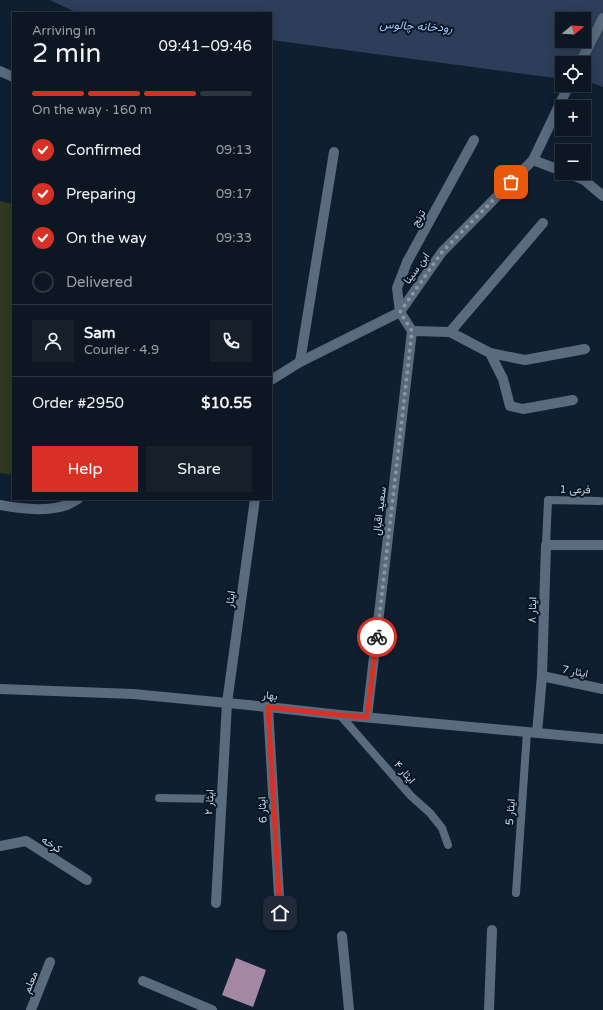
<!DOCTYPE html>
<meta charset="utf-8">
<style>
:root{--surface:#0c1723;--page:#15202b;--text:#f1f3f6;--muted:#9a9fa6;--line:#2c3641;--accent:#d93025}
body{margin:0;font-family:"Varela Round",Vazirmatn,sans-serif;background:var(--page);color:var(--text);height:100vh;display:flex;flex-direction:column;font-size:15px;white-space:nowrap}
*{box-sizing:border-box;margin:0}
p{font-size:13px;color:var(--muted)}
.icon{flex:none;width:22px;height:22px;fill:none;stroke:currentColor;stroke-width:2;stroke-linecap:round;stroke-linejoin:round}
.map{position:relative;flex:1;overflow:hidden}
.panel{position:absolute;left:12px;top:12px;width:260px;height:488px;display:flex;flex-direction:column;background:var(--surface);border-radius:0px;box-shadow:0 2px 10px #0003,0 0 0 1px var(--line)}
.panel>*{flex:none}
.needle{width:26px;rotate:72deg}
.buttons{position:absolute;left:555px;top:12px;display:grid;gap:8px}
.buttons a{display:grid;place-items:center;width:36px;height:36px;border-radius:0px;background:var(--surface);box-shadow:0 2px 10px #0003,0 0 0 1px var(--line);font-size:20px}
.pin{position:absolute;display:grid;place-items:center;width:34px;height:34px;color:#fff;margin:-17px;border-radius:8px;box-shadow:0 2px 6px #0006}
.courier{position:absolute;display:grid;place-items:center;width:40px;height:40px;margin:-20px;border:3px solid #d93025;border-radius:50%;background:#fff;color:#222;box-shadow:0 1px 5px #0007}
.headline em{font-style:normal;font-weight:600}
.headline div{display:flex;flex-direction:column-reverse}
.headline{display:flex;align-items:center;justify-content:space-between;height:68px;padding:0 20px}
h1{font-size:26px;font-weight:600;line-height:30px}
.bar{display:grid;grid-template-columns:repeat(4,1fr);gap:6px 4px;align-content:center;height:48px;padding:0 20px}
.bar i{height:5px;border-radius:3px;background:var(--line)}
.bar .selected{background:var(--accent)}
.bar p{grid-column:span 4}
.line{display:flex;align-items:center;gap:10px;padding:0 20px;border-top:1px solid var(--line)}
.line div{flex:1}
.round{display:grid;place-items:center;flex:none;width:42px;height:42px;border-radius:0px;background:var(--page)}
ol{padding:0 20px;list-style:none}
li{display:flex;align-items:center;gap:12px;height:44px}
li p{margin-inline-start:auto}
li .icon{padding:4px;border-radius:50%;background:var(--accent);color:#fff;stroke-width:4}
li:last-child{color:var(--muted)}
li i{width:22px;height:22px;border:2px solid var(--line);border-radius:50%}
.cta{display:flex;gap:8px;margin-top:auto;padding:8px 20px}
.cta a{flex:1;height:46px;border-radius:0px;background:var(--accent);color:#fff;font-size:16px;font-weight:600;line-height:46px;text-align:center}
.cta a+a{background:var(--page);color:var(--text)}
.map>svg:first-child{display:block}
.green{fill:#313922}
.water{fill:#2c3e59;fill-rule:evenodd}
.building{fill:#a488a3}
.lines{fill:none;stroke-linecap:round;stroke-linejoin:round}
.lane{stroke:#5a6b7e;stroke-width:8}
.street{stroke:#5a6b7e;stroke-width:10}
.secondary{stroke:#5a6b7e;stroke-width:10}
.done{stroke:#8a95a1;stroke-width:4;stroke-dasharray:0 7.2}
.route{stroke:#d93025;stroke-width:5}
.labels{text-anchor:middle;stroke-width:4;stroke-linejoin:round;paint-order:stroke}
.street-label{font-size:11px;fill:#cbd4df;stroke:#071525}
.water-label{font-size:12px;font-style:italic;fill:#a5c8fb;stroke:#071525}
</style>
<div class="map">
<svg width="603" height="1010" viewBox="0 0 603 1010">
<rect width="100%" height="100%" fill="#101f2f"/>
<!-- green -->
<polygon class="green" points="0,201 13,204 13,475 0,473"/>
<!-- water -->
<path class="water" d="M 50,0 L 603,0 L 603,87 L 595,84 L 584,82 L 584,63 L 562,63 L 562,79 L 271,40 L 271,13 L 77,13 ZM 562,19 L 584,19 L 584,41 L 562,41 Z"/>
<!-- building -->
<polygon class="building" points="236,958 266,970 253,1007 222,995"/>
<g class="lines">
<!-- lane -->
<g class="lane">
<polyline points="546,545 548,500 600,501"/>
<polyline points="340,715 411,796 430,813 442,828 448,845"/>
<polyline points="159,798 221,799"/>
<polyline points="516,893 527,732"/>
</g>
<!-- street -->
<g class="street">
<polyline points="533,160 562,171"/>
<polyline points="567,173 584,180 603,196"/>
<polyline points="412,331 450,332 490,353 525,360 585,349"/>
<polyline points="450,332 543,223"/>
<polyline points="490,353 503,379 510,406 523,409 573,400"/>
<polyline points="300,362 334,152"/>
<polyline points="542,676 603,689"/>
<polyline points="0,689 133,694 268,707 340,715 603,739"/>
<polyline points="268,707 280,913"/>
<polyline points="367,717 412,331 400,312 397,288 407,262 474,140"/>
<polyline points="537,733 542,676 546,545 603,545"/>
<polyline points="0,846 26,841 87,880"/>
<polyline points="216,903 227,703 255,499"/>
<polyline points="342,936 349,1010"/>
<polyline points="143,981 212,1010"/>
<polyline points="31,1010 50,962"/>
<polyline points="489,1010 492,930"/>
</g>
<!-- secondary -->
<g class="secondary">
<polyline points="580,63 603,18"/>
<polyline points="0,71 13,77"/>
<polyline points="271,380 300,362 400,312 442,252 533,160 569,85"/>
<path d="M 0,505 C 20,509 46,512 67,505 C 70,504 74,501 78,499"/>
</g>
</g>
<g class="lines">
<!-- done -->
<polyline class="done" points="377,637 412,331 400,312 442,252 511,182"/>
<!-- route -->
<polyline class="route" points="280,913 268,707 340,715 367,717 377,637"/>
</g>
<g class="labels">
<!-- street labels -->
<g class="street-label">
<text transform="translate(418 218) rotate(-61)" y="4">ترنج</text>
<text transform="translate(416 268) rotate(-54)" y="4">ابن سینا</text>
<text transform="translate(575 489) rotate(1)" y="4">فرعی 1</text>
<text transform="translate(379 511) rotate(-83)" y="4">سعید اقبال</text>
<text transform="translate(230 599) rotate(-82)" y="4">ایثار</text>
<text transform="translate(532 610) rotate(-88)" y="4">ایثار ۸</text>
<text transform="translate(575 671) rotate(11)" y="4">ایثار 7</text>
<text transform="translate(270 695) rotate(6)" y="4">بهار</text>
<text transform="translate(405 772) rotate(49)" y="4">ایثار ۴</text>
<text transform="translate(209 802) rotate(-87)" y="4">ایثار ۲</text>
<text transform="translate(262 810) rotate(-93)" y="4">ایثار 6</text>
<text transform="translate(510 812) rotate(-86)" y="4">ایثار 5</text>
<text transform="translate(52 844) rotate(33)" y="4">کرخه</text>
<text transform="translate(30 982) rotate(-68)" y="4">معلم</text>
</g>
<!-- water labels -->
<g class="water-label">
<text transform="translate(416 26) rotate(3)" y="4">رودخانه چالوس</text>
</g>
</g>
</svg>
<div class="buttons">
<a><svg class="needle" viewBox="-14 -14 28 28"><path d="M0-13l5 13h-10z" fill="#e53935"/><path d="M0 13l5-13h-10z" fill="#9a9fa6"/></svg></a>
<a><svg class="icon" aria-label="locate" viewBox="0 0 24 24"><circle cx="12" cy="12" r="6"/><path d="M12 2v4M12 18v4M2 12h4M18 12h4"/></svg></a>
<a>+</a>
<a>−</a>
</div>
<div class="pin" style="left:511px;top:182px;background:#ea580c"><svg class="icon" aria-label="bag" viewBox="0 0 24 24"><path d="M5 8h14l-1 12H6zM9 8a3 3 0 0 1 6 0"/></svg></div>
<div class="pin" style="left:280px;top:913px;background:#1f2937"><svg class="icon" aria-label="home" viewBox="0 0 24 24"><path d="M3 11l9-7 9 7M6 9v11h12V9"/></svg></div>
<div class="courier" style="left:377px;top:637px"><svg class="icon" aria-label="bike" viewBox="0 0 24 24"><circle cx="6" cy="16" r="4"/><circle cx="18" cy="16" r="4"/><path d="M6 16l4-8h5l3 8M10 8l3 8H6M13 5h3"/></svg></div>
<section class="panel">
<div class="headline"><div><h1>2 min</h1><p>Arriving in</p></div><em>09:41–09:46</em></div>
<div class="bar"><i class="selected"></i><i class="selected"></i><i class="selected"></i><i></i><p>On the way · 160 m</p></div>
<ol>
<li><svg class="icon" aria-label="check" viewBox="0 0 24 24"><path d="M5 12l5 5 9-10"/></svg>Confirmed<p>09:13</p></li>
<li><svg class="icon" aria-label="check" viewBox="0 0 24 24"><path d="M5 12l5 5 9-10"/></svg>Preparing<p>09:17</p></li>
<li><svg class="icon" aria-label="check" viewBox="0 0 24 24"><path d="M5 12l5 5 9-10"/></svg>On the way<p>09:33</p></li>
<li><i></i>Delivered</li>
</ol>
<div class="line" style="height:72px"><a class="round"><svg class="icon" aria-label="person" viewBox="0 0 24 24"><circle cx="12" cy="8" r="4"/><path d="M4 21q1-7 8-7t8 7"/></svg></a><div><b>Sam</b><p>Courier · 4.9</p></div><a class="round"><svg class="icon" aria-label="phone" viewBox="0 0 24 24"><path d="M5 4h4l2 5-3 2q2 4 5 5l2-3 5 2v4C11 20 4 13 5 4z"/></svg></a></div>
<div class="line" style="height:52px"><div>Order #2950</div><b>$10.55</b></div>
<div class="cta"><a>Help</a><a>Share</a></div>
</section>
</div>
